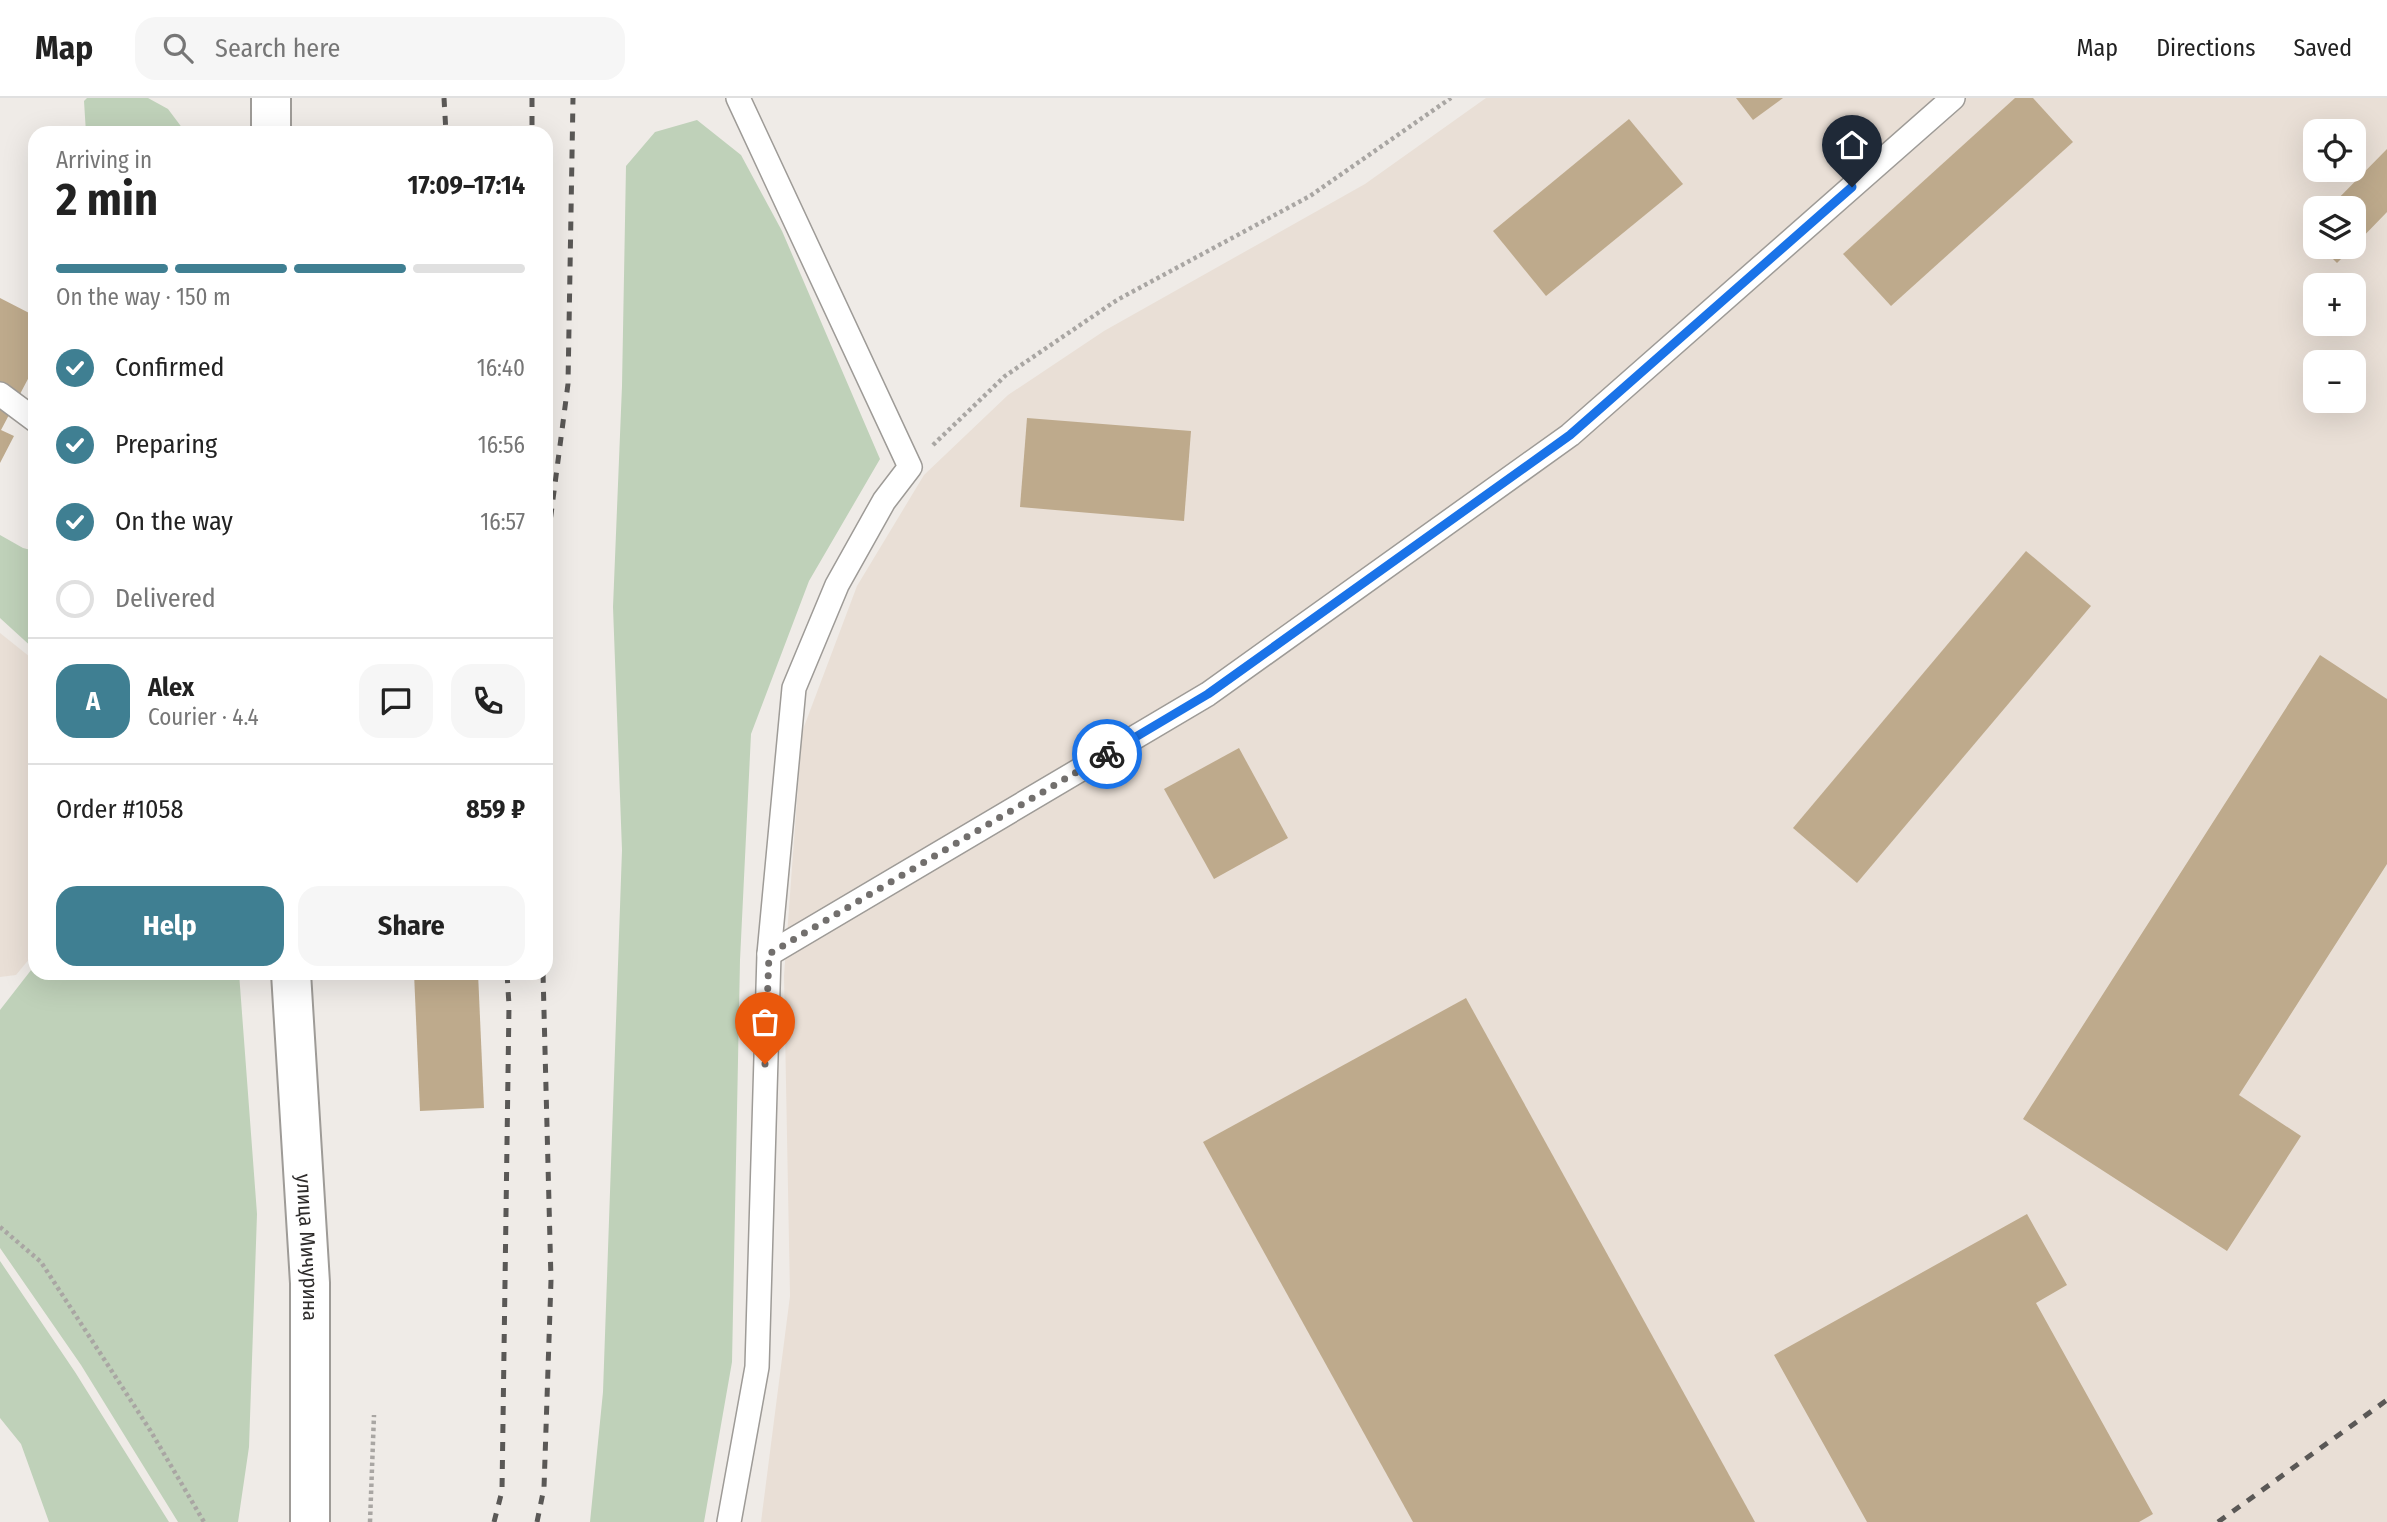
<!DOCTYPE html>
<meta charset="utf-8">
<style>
:root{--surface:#fff;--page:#f6f6f6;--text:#222;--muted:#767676;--line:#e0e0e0;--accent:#3f7f92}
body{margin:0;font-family:"Fira Sans Condensed",sans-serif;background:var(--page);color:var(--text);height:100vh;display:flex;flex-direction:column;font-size:26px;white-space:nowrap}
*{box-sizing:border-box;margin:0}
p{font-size:23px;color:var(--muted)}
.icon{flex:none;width:38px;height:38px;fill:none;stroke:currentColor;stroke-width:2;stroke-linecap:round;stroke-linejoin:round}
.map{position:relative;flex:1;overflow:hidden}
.details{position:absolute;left:28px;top:28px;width:525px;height:854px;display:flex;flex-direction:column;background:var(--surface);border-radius:21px;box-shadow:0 7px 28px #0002}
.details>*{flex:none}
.fabs{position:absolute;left:2303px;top:21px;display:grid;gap:14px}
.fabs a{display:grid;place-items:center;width:63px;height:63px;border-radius:14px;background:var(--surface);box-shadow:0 7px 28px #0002;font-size:35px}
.pin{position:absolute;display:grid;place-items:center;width:60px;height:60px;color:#fff;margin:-72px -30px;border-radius:50% 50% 50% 0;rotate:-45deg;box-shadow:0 0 7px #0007}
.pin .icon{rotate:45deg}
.courier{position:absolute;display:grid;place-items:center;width:70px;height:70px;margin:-35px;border:5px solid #1a73e8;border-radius:50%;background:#fff;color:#222;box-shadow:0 2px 9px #0007}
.summary em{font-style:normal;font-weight:700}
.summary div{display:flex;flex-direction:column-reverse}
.summary{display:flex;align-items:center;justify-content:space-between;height:119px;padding:0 28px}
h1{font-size:46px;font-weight:700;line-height:52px}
.bar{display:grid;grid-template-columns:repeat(4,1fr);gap:10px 7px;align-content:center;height:84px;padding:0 28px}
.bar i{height:9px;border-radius:5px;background:var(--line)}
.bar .current{background:var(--accent)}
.bar p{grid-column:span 4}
.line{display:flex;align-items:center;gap:18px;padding:0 28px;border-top:2px solid var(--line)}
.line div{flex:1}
.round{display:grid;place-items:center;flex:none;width:74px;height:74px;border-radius:21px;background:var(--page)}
ol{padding:0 28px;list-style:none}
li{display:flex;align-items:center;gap:21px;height:77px}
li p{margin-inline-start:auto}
li .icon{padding:7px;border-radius:50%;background:var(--accent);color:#fff;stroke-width:4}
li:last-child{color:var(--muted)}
li i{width:38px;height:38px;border:4px solid var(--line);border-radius:50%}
.cta{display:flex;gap:14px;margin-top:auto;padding:14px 28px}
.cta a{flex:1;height:80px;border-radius:21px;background:var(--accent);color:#fff;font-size:28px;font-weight:700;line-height:80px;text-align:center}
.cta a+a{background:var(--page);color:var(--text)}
header{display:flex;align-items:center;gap:42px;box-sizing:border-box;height:98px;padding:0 35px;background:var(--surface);border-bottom:2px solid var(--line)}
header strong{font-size:33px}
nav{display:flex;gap:38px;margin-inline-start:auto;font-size:24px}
.search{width:490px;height:63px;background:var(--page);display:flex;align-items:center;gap:18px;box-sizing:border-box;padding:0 24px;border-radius:21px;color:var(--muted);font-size:26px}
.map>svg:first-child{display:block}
.built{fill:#e9dfd6;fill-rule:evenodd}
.green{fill:#bfd1b9}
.building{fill:#beaa8c}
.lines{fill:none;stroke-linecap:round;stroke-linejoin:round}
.lane-casing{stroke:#9e9b97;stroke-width:26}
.secondary-casing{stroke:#9e9b97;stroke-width:42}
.path{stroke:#a9a6a3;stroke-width:4.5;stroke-dasharray:3.5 3.5;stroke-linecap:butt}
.lane{stroke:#fff;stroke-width:23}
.secondary{stroke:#fff;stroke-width:38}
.rail{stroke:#5a5856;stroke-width:5;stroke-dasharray:9 9;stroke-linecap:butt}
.done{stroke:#726f6d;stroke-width:7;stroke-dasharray:0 12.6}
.route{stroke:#1a73e8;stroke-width:9}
.labels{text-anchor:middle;stroke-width:6;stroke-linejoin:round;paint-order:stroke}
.street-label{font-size:21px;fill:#2e2c2b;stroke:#efebe7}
</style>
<header>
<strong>Map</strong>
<div class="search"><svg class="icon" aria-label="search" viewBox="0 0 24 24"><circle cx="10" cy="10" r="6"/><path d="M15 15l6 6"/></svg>Search here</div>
<nav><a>Map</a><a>Directions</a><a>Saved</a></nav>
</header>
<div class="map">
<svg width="2387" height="1424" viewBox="0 0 2387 1424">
<rect width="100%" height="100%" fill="#efebe7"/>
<!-- built -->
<g class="built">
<path d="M 1486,0 L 2387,0 L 2387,1424 L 761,1424 L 790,1198 L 784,878 L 802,634 L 857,488 L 924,377 L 1008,297 L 1104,233 L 1365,86 ZM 2315,33 L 2354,33 L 2354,72 L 2315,72 ZM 2315,110 L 2354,110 L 2354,149 L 2315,149 ZM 2315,187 L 2354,187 L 2354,226 L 2315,226 ZM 2315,264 L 2354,264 L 2354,303 L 2315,303 Z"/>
<polygon points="0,535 35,563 35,854 16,877 0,879"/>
</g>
<!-- green -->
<g class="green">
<polygon points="87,0 148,0 168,11 186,35 86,35 84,3"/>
<polygon points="697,22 741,57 782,133 880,361 809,483 751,636 740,862 732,1264 704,1424 590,1424 603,1294 622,752 613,509 622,288 626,68 655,34"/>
<polygon points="0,437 23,450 35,453 35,552 0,520"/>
<polygon points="35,867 35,875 239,875 257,1116 249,1349 238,1424 178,1424 81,1267 0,1150 0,912"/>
<polygon points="0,1163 75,1274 169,1424 49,1424 21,1346 0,1320"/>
</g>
<!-- building -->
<g class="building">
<polygon points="1736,0 1783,0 1753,22"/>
<polygon points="2015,0 2033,0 2073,44 1891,208 1843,156"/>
<polygon points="1629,21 1683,86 1546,198 1493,133"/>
<polygon points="2387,51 2387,114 2354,148 2354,110 2329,110"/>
<polygon points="2315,124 2315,144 2305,134"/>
<polygon points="2321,149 2353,149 2337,165"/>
<polygon points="0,200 35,218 35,282 29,279 1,332 14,338 0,365"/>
<polygon points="1027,320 1191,333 1184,423 1020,409"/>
<polygon points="2026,453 2091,508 1857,785 1793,730"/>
<polygon points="2320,557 2387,601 2387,766 2239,997 2301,1038 2227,1153 2023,1021"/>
<polygon points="1239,650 1288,740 1214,781 1164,691"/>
<polygon points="414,875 478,875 484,1010 420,1013"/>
<polygon points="1466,900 1755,1424 1413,1424 1203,1044"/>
<polygon points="2027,1116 2067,1187 2036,1205 2153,1416 2139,1424 1867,1424 1774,1257"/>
</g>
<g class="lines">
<!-- lane casing -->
<g class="lane-casing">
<g id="lane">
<polyline points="0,296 35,322"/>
<polyline points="769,856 1208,596 1570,337 1953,0"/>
<polyline points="729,1424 757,1269 769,856 794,590 837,487 884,403 910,369 738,0"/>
</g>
</g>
<!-- secondary casing -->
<g class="secondary-casing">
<g id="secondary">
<polyline points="271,0 271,35"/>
<path id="s1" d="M 291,875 L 310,1185 L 310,1424"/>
</g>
</g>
<!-- path -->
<g class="path">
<polyline points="933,347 1005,278 1117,202 1310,98 1451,0"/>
<polyline points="0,1129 41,1164 150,1332 204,1424"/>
<polyline points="370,1424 374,1317"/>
</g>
<!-- lane -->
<use href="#lane" class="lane"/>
<!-- secondary -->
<use href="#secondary" class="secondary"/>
<!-- rail -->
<g class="rail">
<polyline points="444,0 446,35"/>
<polyline points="532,0 532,35"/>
<polyline points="546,455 568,286 573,0"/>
<polyline points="494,1424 502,1393 509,907 507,875"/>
<polyline points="537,1424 544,1390 551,1182 543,875"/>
<polyline points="2218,1424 2387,1302"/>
</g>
</g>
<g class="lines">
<!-- done -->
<polyline class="done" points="765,966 769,856 1107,656"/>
<!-- route -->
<polyline class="route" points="1107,656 1208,596 1570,337 1852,89"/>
</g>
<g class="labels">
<!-- street labels -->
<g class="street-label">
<text dy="7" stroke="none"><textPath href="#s1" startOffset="275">улица Мичурина</textPath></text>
</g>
</g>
</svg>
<div class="fabs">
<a><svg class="icon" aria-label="locate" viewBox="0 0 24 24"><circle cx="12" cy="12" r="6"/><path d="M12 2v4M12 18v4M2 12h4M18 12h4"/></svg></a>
<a><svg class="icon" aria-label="layers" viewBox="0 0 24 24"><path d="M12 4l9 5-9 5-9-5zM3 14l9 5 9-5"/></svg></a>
<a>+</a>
<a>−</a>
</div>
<div class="pin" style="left:765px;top:966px;background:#ea580c"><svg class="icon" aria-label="bag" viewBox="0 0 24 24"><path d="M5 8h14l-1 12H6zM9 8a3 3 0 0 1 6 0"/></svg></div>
<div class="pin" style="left:1852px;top:89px;background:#1f2937"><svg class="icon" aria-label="home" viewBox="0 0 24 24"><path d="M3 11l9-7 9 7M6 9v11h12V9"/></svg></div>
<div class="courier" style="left:1107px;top:656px"><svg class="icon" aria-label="bike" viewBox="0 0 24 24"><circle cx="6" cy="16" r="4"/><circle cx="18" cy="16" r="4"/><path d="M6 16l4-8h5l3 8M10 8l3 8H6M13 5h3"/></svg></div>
<section class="details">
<div class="summary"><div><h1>2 min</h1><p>Arriving in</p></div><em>17:09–17:14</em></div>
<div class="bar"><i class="current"></i><i class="current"></i><i class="current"></i><i></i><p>On the way · 150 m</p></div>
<ol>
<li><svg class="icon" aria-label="check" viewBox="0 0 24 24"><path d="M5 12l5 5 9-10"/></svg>Confirmed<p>16:40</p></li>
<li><svg class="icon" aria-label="check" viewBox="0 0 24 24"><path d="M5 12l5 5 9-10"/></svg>Preparing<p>16:56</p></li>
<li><svg class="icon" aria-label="check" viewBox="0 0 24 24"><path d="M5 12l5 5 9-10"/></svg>On the way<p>16:57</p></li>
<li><i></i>Delivered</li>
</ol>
<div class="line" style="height:126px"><b class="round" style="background:var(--accent);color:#fff">A</b><div><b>Alex</b><p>Courier · 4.4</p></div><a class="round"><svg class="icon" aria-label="chat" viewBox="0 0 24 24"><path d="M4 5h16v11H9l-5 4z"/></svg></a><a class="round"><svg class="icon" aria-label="phone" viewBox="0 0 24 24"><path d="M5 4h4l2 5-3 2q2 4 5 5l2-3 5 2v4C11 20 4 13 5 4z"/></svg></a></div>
<div class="line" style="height:91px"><div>Order #1058</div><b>859 ₽</b></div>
<div class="cta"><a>Help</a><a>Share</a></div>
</section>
</div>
